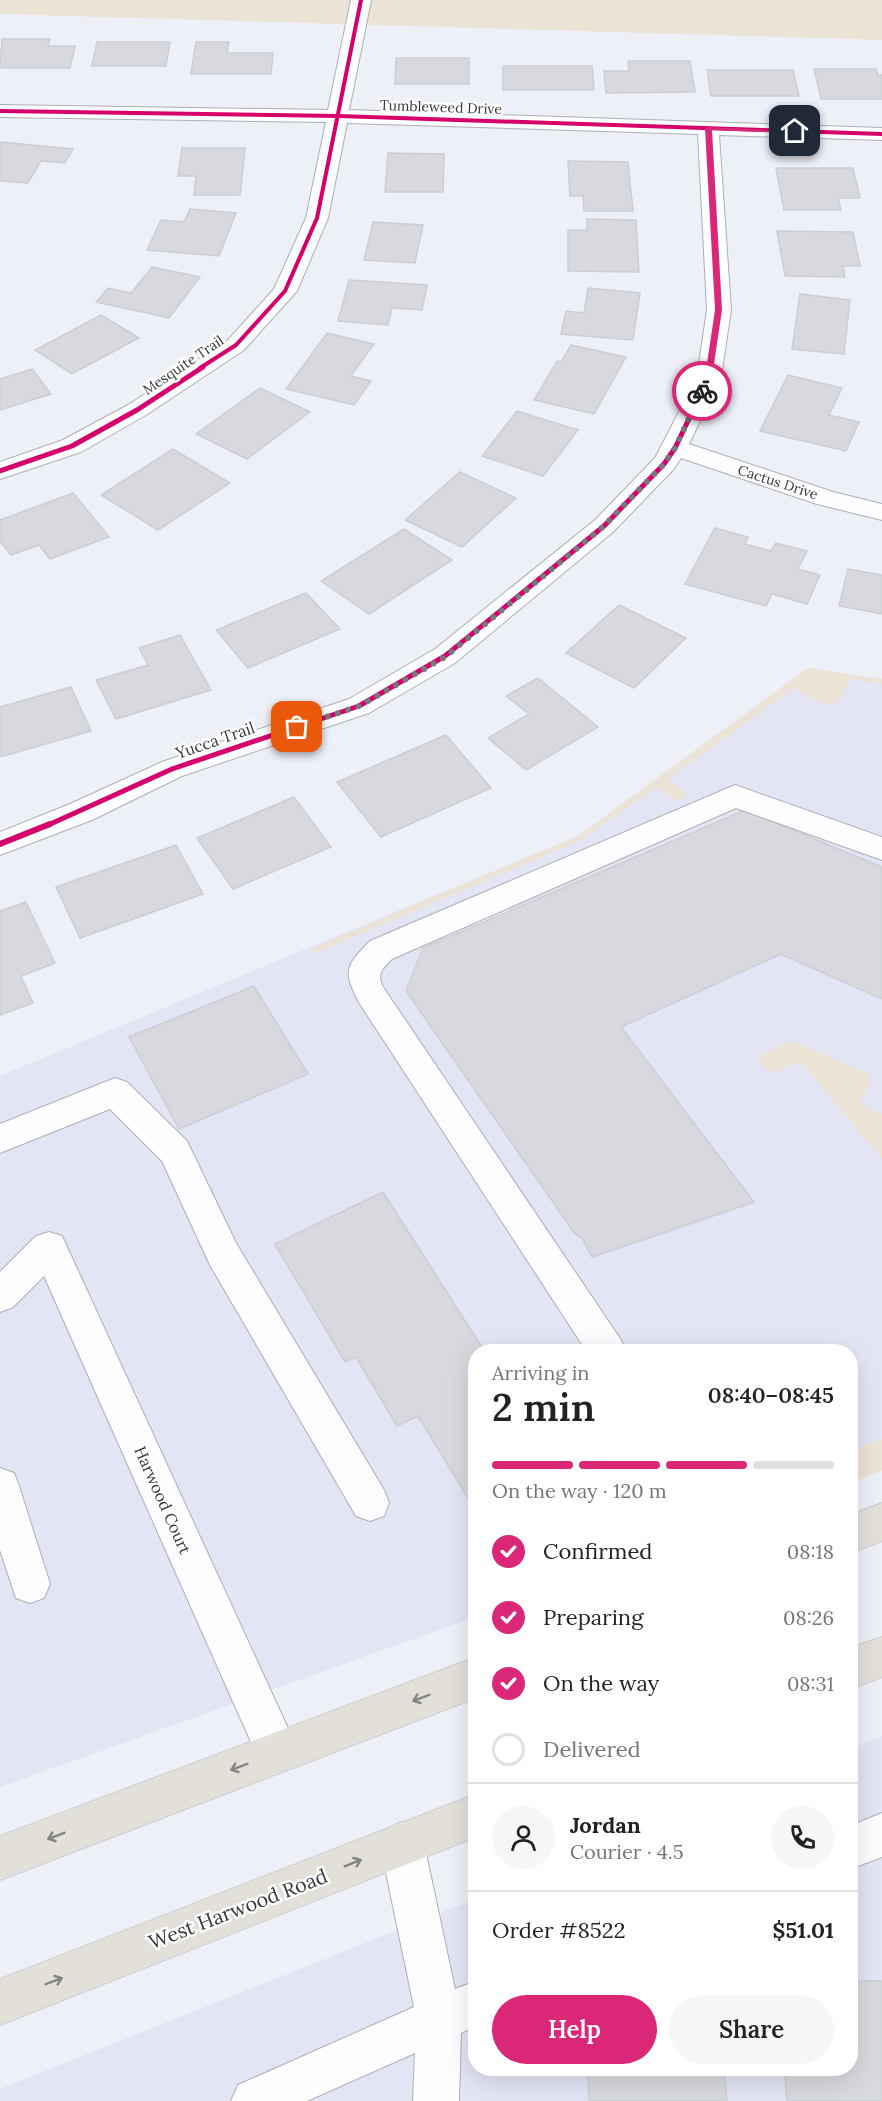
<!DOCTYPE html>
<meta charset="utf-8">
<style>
:root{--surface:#fff;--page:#f6f6f6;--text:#222;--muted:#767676;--line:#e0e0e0;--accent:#db2777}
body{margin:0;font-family:Lora,serif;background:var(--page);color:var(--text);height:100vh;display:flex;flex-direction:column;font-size:22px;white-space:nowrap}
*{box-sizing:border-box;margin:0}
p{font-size:20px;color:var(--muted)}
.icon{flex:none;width:33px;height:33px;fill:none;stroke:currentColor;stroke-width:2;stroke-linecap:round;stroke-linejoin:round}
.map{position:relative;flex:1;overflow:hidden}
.panel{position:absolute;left:468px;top:1344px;width:390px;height:732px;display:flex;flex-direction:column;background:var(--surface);border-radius:24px;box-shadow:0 6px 24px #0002}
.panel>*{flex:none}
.pin{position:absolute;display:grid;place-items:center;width:51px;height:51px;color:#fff;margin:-26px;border-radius:12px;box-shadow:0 3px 9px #0006}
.courier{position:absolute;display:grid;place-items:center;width:60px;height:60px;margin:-30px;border:4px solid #db2777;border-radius:50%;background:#fff;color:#222;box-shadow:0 2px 8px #0007}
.headline em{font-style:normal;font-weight:600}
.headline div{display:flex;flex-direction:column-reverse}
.headline{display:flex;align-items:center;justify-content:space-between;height:102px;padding:0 24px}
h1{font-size:39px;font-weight:600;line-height:45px}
.bar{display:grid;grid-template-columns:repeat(4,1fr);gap:9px 6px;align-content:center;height:72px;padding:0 24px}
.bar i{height:8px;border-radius:4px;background:var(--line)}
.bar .on{background:var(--accent)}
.bar p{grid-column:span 4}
.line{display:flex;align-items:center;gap:15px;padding:0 24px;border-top:2px solid var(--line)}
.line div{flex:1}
.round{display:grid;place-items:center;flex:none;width:63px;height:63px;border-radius:32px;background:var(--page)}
ol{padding:0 24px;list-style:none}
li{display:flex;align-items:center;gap:18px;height:66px}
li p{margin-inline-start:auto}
li .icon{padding:6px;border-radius:50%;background:var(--accent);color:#fff;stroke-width:4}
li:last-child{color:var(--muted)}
li i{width:33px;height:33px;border:3px solid var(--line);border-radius:50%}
.cta{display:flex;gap:12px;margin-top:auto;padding:12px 24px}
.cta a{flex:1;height:69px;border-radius:36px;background:var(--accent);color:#fff;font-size:24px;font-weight:600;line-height:69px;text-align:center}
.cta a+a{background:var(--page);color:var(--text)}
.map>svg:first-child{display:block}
.built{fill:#e3e4f4}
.green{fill:#ece3d7}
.building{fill:#d7d9de;stroke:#ccced4;stroke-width:1.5}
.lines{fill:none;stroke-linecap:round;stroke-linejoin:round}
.minor-casing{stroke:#aeafb4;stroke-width:2}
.major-casing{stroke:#cdced2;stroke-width:2}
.minor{fill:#fcfdfe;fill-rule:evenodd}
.major{fill:#e3dfd9;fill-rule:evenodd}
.cycleway-far2-casing{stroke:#fff;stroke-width:6}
.cycleway-far1-casing{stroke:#fff;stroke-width:8}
.cycleway-casing{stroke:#fff;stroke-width:10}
.cycleway-far2{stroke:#d6006c;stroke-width:4}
.cycleway-far1{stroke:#d6006c;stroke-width:5}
.cycleway{stroke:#d6006c;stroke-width:6}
.oneway{stroke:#858484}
.route{fill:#db2777}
.done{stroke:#78797f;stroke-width:6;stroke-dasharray:0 10.8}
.labels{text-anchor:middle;stroke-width:5;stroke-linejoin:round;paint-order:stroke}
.far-street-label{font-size:14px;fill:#38393e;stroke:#fff}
.street-label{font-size:16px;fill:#38393e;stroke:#fff}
.near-street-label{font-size:20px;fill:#38393e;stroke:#fff}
</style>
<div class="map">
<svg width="882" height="2101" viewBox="0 0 882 2101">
<rect width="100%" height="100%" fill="#eef0f8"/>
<!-- built -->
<g class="built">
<polygon points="808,668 882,679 882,1469 851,1481 850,1352 476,1352 475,1617 0,1787 0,1076 578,836"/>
<polygon points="882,1736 882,2101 0,2101 0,2089 475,1899 476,2068 850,2068 851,1749"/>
</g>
<!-- green -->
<g class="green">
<polygon points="0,0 882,0 882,40 0,14"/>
<path d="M 808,668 L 882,679 L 882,684 L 849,679 C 838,718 821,704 795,688 L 668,779 L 685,793 L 684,799 L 675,800 L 657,788 L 578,842 L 314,954 L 310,949 L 578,836 Z"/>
<path d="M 788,1042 L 795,1042 L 867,1073 L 871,1082 L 860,1103 L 882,1114 L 882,1159 L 800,1061 C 785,1068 768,1082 759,1060 L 761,1055 Z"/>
<polygon points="882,1439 882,1471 851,1483 851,1450"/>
</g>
<!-- building -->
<g class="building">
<polygon points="2,39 50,39 48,46 75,46 70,68 0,68"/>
<polygon points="97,42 170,42 166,66 92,66"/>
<polygon points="196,42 229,42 227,53 273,53 271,74 191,74"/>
<polygon points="396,58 469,58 469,84 395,84"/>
<polygon points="628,61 690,61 695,92 606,93 604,71 629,71"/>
<polygon points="503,66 592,66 594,90 503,90"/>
<polygon points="814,69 876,69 878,75 882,75 882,99 821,99"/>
<polygon points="707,70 793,70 799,96 711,96"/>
<polygon points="0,142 73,149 65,163 41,161 28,183 0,181"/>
<polygon points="182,148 245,148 240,195 194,195 196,176 178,176"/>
<polygon points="388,153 444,154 443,192 385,192"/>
<polygon points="568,161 628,162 633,211 584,211 583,196 570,196"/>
<polygon points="776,168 853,168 860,198 838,198 841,210 784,210"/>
<polygon points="190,209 236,213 219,256 147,250 161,220 184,222"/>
<polygon points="587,219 636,220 639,272 568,271 568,230 587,230"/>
<polygon points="373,222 423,225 415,263 364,260"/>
<polygon points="777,231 853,232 860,266 843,266 845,277 785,276"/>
<polygon points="152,267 200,277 169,318 96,302 108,288 131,293"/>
<polygon points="349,280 427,285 422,310 392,308 388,325 338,321"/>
<polygon points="588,288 640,293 633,340 561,334 566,311 584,313"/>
<polygon points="800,294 850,300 844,354 792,349"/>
<polygon points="101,315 139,338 72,374 35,350"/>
<polygon points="327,333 374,344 351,376 371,381 354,405 286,389"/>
<polygon points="571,345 626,357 594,414 534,400 557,361 561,362"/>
<polygon points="32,369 51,394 0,410 0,379"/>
<polygon points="788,375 842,388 829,415 859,422 846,451 760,431"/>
<polygon points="260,388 310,412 247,459 196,434"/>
<polygon points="517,411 578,430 543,476 482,456"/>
<polygon points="173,449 230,483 158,530 101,495"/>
<polygon points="460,472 516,498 462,547 405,520"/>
<polygon points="73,493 109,537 50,559 39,545 11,555 0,541 0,520"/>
<polygon points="715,528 748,537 745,544 771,551 776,543 807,551 798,569 820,575 807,604 772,594 766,606 685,584"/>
<polygon points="404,529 452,560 369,614 321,581"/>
<polygon points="848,569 882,575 882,614 839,606"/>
<polygon points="306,593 340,629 248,668 216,630"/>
<polygon points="619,605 686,638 634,688 566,653"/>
<polygon points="180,635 211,690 116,719 96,680 148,665 139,648"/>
<polygon points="538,678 598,727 526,770 488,738 529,714 506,696"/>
<polygon points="71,687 91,731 0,757 0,707"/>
<polygon points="446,735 491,788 381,837 337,782"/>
<polygon points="294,797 331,847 233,889 197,838"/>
<polygon points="745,810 882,867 882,999 781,954 621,1027 754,1202 592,1257 582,1238 575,1234 406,991 423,948"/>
<polygon points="176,845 203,894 80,938 56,887"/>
<polygon points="26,902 55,963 21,976 33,1003 0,1015 0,911"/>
<polygon points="254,986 308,1074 179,1129 129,1037"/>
<polygon points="383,1192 485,1352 476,1352 476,1511 418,1416 397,1426 356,1357 345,1362 275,1244"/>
<polygon points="850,1981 882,1981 882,2101 787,2101 784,2068 850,2068"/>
<polygon points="588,2068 724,2068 727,2101 589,2101"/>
</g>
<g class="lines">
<!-- minor casing -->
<g class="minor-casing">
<g id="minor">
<polygon points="351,0 371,0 349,110 882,128 882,140 719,135 731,310 721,377 689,444 833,492 882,504 882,520 817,504 681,458 673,470 613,532 455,663 369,713 182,776 92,820 0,855 0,832 70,804 162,762 349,699 435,649 595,520 655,458 697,377 707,310 698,134 347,123 328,218 297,291 244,350 146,415 81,452 0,479 0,462 63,440 128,405 228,340 274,289 306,218 326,122 0,117 0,105 328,110"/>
<path d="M 735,785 L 882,837 L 882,860 L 736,808 L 392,959 C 383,968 376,974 383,987 L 621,1340 L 626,1352 L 587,1352 L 360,1004 C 343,972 344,967 370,941 Z"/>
<polygon points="115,1078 127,1082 187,1141 236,1243 384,1490 389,1503 384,1516 370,1521 356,1516 210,1265 162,1161 110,1109 0,1153 0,1124"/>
<polygon points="49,1232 62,1236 292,1737 298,1752 292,1767 277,1773 262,1767 44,1276 13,1307 0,1312 0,1272 36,1236"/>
<polygon points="0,1468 14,1473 19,1486 50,1584 44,1598 30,1603 16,1598 0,1550"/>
<polygon points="882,1813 882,1857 850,1869 850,1826"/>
<polygon points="402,1822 417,1829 424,1844 455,1989 476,1981 476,2026 461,2033 459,2101 413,2101 415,2053 307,2101 231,2101 238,2085 414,2007 380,1844 387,1829"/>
</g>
</g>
<!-- major casing -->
<g class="major-casing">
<g id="major">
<polygon points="882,1503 882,1541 850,1553 850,1515"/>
<polygon points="882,1637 882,1677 850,1689 850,1648"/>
<polygon points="476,1657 476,1698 0,1880 0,1836"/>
<polygon points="476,1794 476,1837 0,2025 0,1979"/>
</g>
</g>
<!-- minor -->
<use href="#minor" class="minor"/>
<!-- major -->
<use href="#major" class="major"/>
<!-- cycleway-far2 casing -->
<g class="cycleway-far2-casing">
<g id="cycleway-far2">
<polyline points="0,111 339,116 882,134"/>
<polyline points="708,128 719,310 710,368"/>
<polyline points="200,368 236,345 285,291 317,218 361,0"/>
</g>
</g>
<!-- cycleway-far1 casing -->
<g class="cycleway-far1-casing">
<g id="cycleway-far1">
<polyline points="0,471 72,446 137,410 203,367"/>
<polyline points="46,826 172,769 359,706 445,656 604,526 664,464 675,448 709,377 711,367"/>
</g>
</g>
<!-- cycleway casing -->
<g class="cycleway-casing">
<polyline id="cycleway" points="0,844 50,824"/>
</g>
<!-- cycleway-far2 -->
<use href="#cycleway-far2" class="cycleway-far2"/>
<!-- cycleway-far1 -->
<use href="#cycleway-far1" class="cycleway-far1"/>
<!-- cycleway -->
<use href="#cycleway" class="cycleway"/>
</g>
<!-- one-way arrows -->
<defs><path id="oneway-shaft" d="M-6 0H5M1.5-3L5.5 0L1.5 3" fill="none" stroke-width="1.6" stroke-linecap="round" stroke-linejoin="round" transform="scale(1.5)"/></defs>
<g class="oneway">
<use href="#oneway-shaft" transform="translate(421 1698) rotate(159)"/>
<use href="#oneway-shaft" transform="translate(239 1767) rotate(159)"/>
<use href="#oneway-shaft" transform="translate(56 1836) rotate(159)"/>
<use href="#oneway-shaft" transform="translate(353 1863) rotate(-22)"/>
<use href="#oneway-shaft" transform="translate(54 1981) rotate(-21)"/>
</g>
<!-- route -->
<polygon class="route" points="708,127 798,131 795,133 712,130 722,310 712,377 706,391 702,393 699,391 705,377 715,310 705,128"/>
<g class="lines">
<!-- done -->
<polyline class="done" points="297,727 359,706 445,657 604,526 664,464 675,448 702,391"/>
</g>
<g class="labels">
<!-- far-street labels -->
<g class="far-street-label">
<text transform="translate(441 107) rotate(2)" y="5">Tumbleweed Drive</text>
<text transform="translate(183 365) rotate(-34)" y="5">Mesquite Trail</text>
<text transform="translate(778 482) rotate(18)" y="5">Cactus Drive</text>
</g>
<!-- street labels -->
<g class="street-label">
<text transform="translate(215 740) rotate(-19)" y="6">Yucca Trail</text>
<text transform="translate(163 1500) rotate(66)" y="6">Harwood Court</text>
</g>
<!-- near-street labels -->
<g class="near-street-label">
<text transform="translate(238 1909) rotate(-21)" y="7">West Harwood Road</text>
</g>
</g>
</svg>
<div class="pin" style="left:297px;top:727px;background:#ea580c"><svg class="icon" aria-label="bag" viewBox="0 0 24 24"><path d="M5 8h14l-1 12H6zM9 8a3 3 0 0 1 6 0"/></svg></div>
<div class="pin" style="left:795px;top:131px;background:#1f2937"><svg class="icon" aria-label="home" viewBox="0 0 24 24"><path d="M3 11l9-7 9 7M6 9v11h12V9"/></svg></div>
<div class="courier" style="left:702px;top:391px"><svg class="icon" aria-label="bike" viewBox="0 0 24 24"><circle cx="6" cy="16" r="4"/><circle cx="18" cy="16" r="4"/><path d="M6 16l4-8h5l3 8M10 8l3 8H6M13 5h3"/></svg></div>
<section class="panel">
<div class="headline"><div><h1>2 min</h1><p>Arriving in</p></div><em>08:40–08:45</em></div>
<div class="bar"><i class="on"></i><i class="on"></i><i class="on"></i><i></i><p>On the way · 120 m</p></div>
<ol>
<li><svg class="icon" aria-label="check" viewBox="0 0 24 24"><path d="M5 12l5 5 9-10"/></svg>Confirmed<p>08:18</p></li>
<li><svg class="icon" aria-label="check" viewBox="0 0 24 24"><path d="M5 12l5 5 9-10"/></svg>Preparing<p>08:26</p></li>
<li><svg class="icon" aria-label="check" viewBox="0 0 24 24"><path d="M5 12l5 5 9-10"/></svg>On the way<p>08:31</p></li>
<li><i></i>Delivered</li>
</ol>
<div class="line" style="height:108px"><a class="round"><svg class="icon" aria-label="person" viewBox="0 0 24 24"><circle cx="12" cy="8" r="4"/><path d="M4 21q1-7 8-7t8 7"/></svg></a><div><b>Jordan</b><p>Courier · 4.5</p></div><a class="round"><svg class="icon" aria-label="phone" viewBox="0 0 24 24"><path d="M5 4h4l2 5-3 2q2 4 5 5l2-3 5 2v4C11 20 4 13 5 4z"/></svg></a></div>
<div class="line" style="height:78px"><div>Order #8522</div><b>$51.01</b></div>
<div class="cta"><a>Help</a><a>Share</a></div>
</section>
</div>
